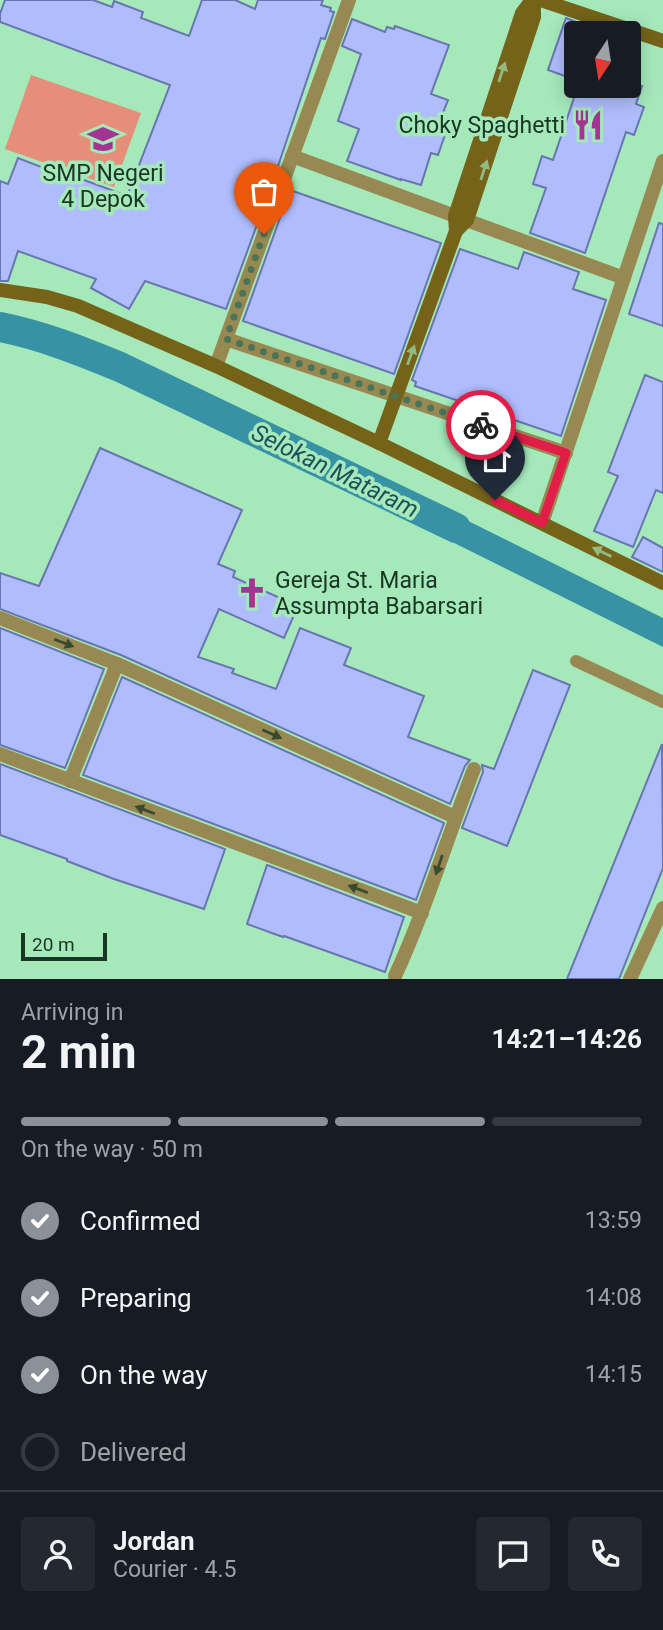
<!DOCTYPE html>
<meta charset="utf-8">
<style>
:root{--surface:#171b24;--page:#242831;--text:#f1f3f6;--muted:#9ea1a6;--line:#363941;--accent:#8c9099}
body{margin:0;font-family:Roboto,sans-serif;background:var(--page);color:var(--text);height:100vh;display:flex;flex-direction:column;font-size:26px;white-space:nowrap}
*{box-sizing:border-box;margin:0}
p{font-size:23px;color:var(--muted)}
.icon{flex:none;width:38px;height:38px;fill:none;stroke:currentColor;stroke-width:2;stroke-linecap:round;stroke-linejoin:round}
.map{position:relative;height:979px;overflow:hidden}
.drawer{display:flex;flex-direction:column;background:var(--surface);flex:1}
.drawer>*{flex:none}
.needle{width:46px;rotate:192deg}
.controls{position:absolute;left:564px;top:21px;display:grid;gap:14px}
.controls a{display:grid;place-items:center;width:77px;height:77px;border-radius:7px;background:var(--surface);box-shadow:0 4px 18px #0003;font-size:35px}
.scale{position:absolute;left:21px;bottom:18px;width:86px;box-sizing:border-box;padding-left:7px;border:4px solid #193523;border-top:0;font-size:19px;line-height:24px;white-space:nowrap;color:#193523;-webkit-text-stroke:5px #a5e9bb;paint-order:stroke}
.pin{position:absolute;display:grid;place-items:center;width:60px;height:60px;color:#fff;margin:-72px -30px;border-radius:50% 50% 50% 0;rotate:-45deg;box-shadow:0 0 7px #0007}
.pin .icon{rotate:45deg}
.courier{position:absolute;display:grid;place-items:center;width:70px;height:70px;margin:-35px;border:5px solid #e11d48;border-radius:50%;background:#fff;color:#222;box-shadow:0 2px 9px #0007}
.head em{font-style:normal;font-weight:700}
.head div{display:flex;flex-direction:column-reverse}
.head{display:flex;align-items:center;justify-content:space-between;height:119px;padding:0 21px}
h1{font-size:46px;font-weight:700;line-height:52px}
.bar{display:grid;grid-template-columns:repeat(4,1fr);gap:10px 7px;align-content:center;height:84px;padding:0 21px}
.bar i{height:9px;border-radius:5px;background:var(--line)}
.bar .current{background:var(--accent)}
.bar p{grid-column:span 4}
.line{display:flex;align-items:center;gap:18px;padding:0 21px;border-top:2px solid var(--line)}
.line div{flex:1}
.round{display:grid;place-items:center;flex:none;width:74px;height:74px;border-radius:7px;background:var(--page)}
ol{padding:0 21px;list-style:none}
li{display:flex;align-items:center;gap:21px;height:77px}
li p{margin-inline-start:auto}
li .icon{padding:7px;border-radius:50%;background:var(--accent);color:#fff;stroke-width:4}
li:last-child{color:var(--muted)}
li i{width:38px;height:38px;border:4px solid var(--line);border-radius:50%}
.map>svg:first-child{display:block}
.green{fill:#e58f7a}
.water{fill:#3892a5}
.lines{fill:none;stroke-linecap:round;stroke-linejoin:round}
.canal{stroke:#3892a5;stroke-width:30}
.building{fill:#afbdfd;stroke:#6975b0;stroke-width:2}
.lane{stroke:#988952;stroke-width:12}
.street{stroke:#988952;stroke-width:14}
.secondary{stroke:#756319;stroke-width:14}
.oneway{fill:#94ba82}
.oneway2{fill:#394a2f}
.done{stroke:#4a7458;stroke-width:7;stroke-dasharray:0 12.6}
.route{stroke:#e11d48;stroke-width:9}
.labels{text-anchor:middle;stroke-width:7;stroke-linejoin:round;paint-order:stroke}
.poi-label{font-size:23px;fill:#193523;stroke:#a5e9bb;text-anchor:end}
.water-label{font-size:24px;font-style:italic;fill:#1d4f5a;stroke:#a5e9bb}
</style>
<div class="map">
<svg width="663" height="979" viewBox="0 0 663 979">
<rect width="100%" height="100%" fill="#a5e9bb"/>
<!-- green -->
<polygon class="green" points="31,75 141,113 114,187 5,149"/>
<!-- water -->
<polygon class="water" points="424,499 663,618 663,647 412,522"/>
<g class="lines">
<!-- canal -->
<path class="canal" d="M 0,327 C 41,335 81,351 120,367 L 456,528"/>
</g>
<!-- building -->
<g class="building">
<polygon points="5,0 93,0 112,7 114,1 143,12 141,18 189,36 202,0 235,0 255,9 258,0 323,0 321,5 331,8 330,11 334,12 325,39 321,38 272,184 226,309 145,281 129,309 91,288 96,279 18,251 8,281 0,281 0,181 8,184 18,158 67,177 68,174 127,196 170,85 0,22 0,14"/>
<polygon points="566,18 576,22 576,80 548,70"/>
<polygon points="352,19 385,32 387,27 394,29 395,26 449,45 431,94 448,100 439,123 448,126 438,155 431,153 421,185 401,179 401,180 347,161 359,129 338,121 361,54 342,46"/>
<polygon points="578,86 642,86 636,104 644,107 634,135 626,132 585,253 530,233 546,188 533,184 542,156 553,160"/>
<polygon points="290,190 441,243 394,374 243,321"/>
<polygon points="659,223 663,224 663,326 629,314"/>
<polygon points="460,249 518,269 524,252 579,272 573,289 606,300 561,436 415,386 416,382 412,380"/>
<polygon points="645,375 663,382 663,493 656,490 633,547 594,531 618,476 608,472"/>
<polygon points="100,448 242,510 218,564 235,571 233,577 298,606 284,638 219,609 198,657 234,669 232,673 276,689 300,628 351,648 344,665 424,696 408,737 470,760 465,766 450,804 121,655 0,609 0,573 39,586"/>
<polygon points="643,537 663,548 663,572 632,557"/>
<polygon points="0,628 104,669 65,768 0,745"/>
<polygon points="533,670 570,685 507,846 462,828 483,772 482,765 494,769"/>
<polygon points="122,677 444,823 416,900 83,775"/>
<polygon points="662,744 663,868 619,979 567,979"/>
<polygon points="0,764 225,849 204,909 114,879 67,861 67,859 0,835"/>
<polygon points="267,865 404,917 385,972 284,936 283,937 247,924"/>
</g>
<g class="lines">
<!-- lane -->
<polyline class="lane" points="576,661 663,702"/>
<!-- street -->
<g class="street">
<polyline points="292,156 624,278"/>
<polyline points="226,339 566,453"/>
<polyline points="216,366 349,0"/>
<polyline points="542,523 663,161"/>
<polyline points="0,618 117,664 455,817"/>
<polyline points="0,754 422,913"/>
<polyline points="70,781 117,664"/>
<path d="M 395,976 C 426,909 447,838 474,769"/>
<polyline points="630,979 663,908"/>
</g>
<!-- secondary -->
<g class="secondary">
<polyline points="541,0 663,41"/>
<polyline points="456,231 467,220 534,17 534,0"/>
<polyline points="0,290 47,297 78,306 216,366 379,443 663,583"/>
<polyline points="379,443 456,231 455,216 522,13 532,0"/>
</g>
</g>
<!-- one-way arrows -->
<defs><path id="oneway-solid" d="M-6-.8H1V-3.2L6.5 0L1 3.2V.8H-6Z" transform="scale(1.75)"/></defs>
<g class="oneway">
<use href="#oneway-solid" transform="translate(502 72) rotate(-72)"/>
<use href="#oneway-solid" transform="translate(484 170) rotate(-72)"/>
<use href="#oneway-solid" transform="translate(411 355) rotate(-70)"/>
<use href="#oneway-solid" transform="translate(602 552) rotate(-154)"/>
</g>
<g class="oneway2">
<use href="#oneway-solid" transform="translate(64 643) rotate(21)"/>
<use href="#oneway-solid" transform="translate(272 734) rotate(24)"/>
<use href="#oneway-solid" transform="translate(145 810) rotate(-159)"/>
<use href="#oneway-solid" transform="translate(439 865) rotate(109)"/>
<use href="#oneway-solid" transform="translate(358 889) rotate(-159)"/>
</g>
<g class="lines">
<!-- done -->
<polyline class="done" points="264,234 226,339 481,425"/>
<!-- route -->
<polyline class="route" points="481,425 566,453 542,523 495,500"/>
</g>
<!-- icons -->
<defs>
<g id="restaurant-bare" transform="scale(2.415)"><path d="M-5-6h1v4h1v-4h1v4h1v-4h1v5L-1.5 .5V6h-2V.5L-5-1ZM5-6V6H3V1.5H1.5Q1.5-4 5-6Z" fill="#a33492" stroke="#a5e9bb" stroke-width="2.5" paint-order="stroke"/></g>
<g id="school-bare" transform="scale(2.415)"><path d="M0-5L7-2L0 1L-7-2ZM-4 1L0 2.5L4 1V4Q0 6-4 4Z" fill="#a33492" stroke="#a5e9bb" stroke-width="2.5" paint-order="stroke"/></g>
<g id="church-bare" transform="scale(2.415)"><path d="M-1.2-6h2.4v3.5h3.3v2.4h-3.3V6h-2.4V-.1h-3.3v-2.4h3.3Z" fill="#a33492" stroke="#a5e9bb" stroke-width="2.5" paint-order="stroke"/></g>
</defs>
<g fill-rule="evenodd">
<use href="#restaurant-bare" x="588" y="125"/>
<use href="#school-bare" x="103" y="139"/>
<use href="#church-bare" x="252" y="593"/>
</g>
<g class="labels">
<!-- poi labels -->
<g class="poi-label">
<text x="565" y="133">Choky Spaghetti</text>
<text x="103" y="181" text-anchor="middle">SMP Negeri<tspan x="103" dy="26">4 Depok</tspan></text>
<text x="275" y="588" text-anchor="start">Gereja St. Maria<tspan x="275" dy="26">Assumpta Babarsari</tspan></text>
</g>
<!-- water labels -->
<g class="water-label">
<text transform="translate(335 471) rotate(26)" y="8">Selokan Mataram</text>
</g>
</g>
</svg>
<div class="controls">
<a><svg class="needle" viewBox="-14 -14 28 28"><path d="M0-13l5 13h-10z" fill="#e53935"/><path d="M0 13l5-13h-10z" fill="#9ea1a6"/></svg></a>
</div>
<div class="scale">20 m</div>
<div class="pin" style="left:264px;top:234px;background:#ea580c"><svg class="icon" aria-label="bag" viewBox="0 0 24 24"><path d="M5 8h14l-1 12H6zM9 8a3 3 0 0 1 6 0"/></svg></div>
<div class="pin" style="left:495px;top:500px;background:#1f2937"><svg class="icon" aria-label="home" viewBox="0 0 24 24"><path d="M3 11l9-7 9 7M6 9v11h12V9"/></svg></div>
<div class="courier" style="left:481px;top:425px"><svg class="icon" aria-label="bike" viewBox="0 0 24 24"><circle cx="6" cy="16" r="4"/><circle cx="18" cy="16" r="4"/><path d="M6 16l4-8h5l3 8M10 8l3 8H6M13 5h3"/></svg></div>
</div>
<section class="drawer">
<div class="head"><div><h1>2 min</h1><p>Arriving in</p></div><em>14:21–14:26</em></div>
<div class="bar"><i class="current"></i><i class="current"></i><i class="current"></i><i></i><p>On the way · 50 m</p></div>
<ol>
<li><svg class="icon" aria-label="check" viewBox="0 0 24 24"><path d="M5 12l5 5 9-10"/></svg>Confirmed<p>13:59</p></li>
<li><svg class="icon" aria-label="check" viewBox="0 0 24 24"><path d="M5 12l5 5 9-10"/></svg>Preparing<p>14:08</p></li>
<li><svg class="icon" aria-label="check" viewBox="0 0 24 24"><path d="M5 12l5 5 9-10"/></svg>On the way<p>14:15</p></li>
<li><i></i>Delivered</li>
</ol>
<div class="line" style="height:126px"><a class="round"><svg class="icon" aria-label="person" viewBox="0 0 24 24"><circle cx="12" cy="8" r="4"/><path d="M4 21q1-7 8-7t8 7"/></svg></a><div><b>Jordan</b><p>Courier · 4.5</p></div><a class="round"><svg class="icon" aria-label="chat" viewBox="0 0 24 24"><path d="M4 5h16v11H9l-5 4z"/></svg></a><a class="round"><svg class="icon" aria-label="phone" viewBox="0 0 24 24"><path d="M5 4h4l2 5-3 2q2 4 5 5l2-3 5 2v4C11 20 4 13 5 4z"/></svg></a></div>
</section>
